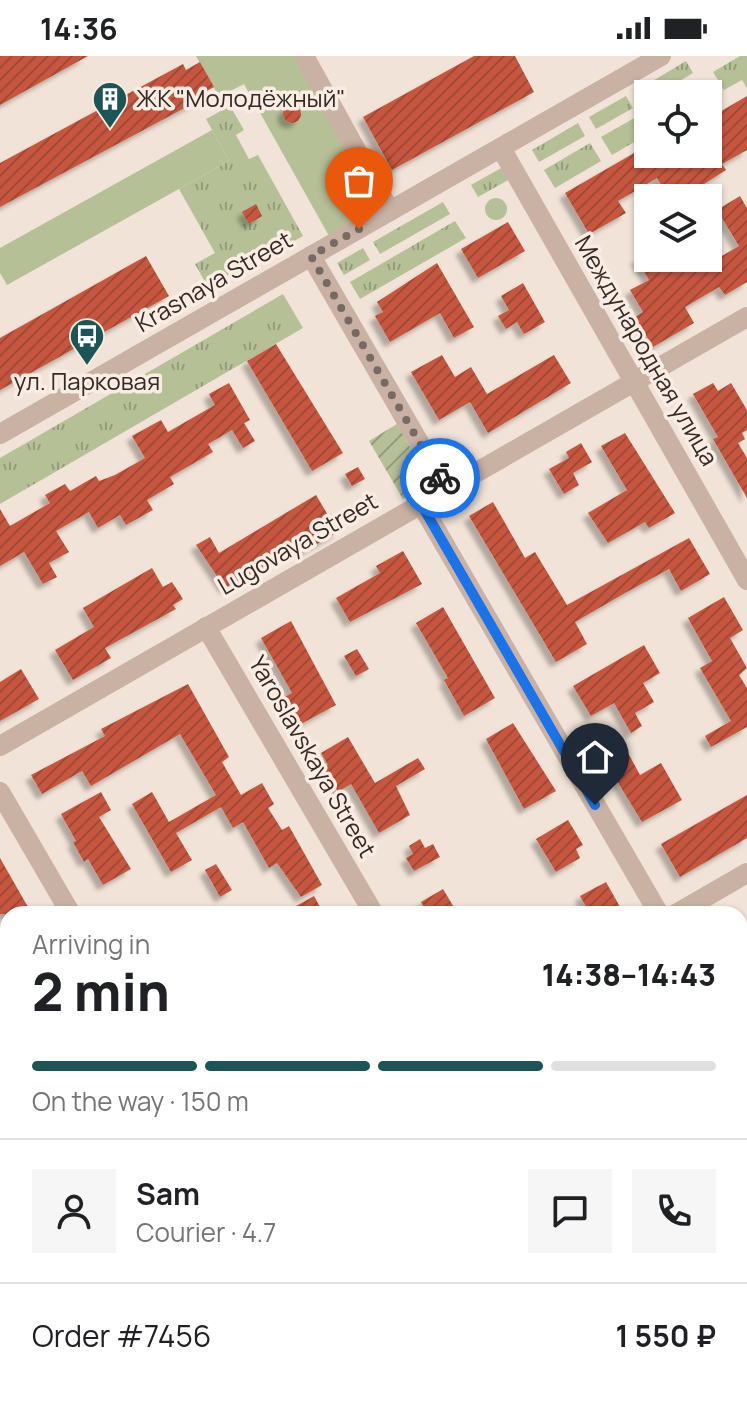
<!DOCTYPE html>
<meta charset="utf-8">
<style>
:root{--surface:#fff;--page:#f6f6f6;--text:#202124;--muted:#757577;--line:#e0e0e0;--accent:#1b5555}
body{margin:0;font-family:Manrope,sans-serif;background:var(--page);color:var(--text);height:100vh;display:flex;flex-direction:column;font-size:30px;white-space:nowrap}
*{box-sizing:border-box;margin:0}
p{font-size:26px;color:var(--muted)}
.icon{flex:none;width:44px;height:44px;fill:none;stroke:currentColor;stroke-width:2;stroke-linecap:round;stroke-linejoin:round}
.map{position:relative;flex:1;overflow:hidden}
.panel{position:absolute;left:0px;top:850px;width:748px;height:496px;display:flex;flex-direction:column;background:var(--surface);border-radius:24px 24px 0 0;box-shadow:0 2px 6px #0004}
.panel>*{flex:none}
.fabs{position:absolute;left:634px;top:24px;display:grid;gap:16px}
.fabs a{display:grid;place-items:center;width:88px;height:88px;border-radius:0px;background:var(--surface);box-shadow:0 2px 6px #0004;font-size:40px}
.pin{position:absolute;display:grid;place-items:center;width:68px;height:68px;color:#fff;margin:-82px -34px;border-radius:50% 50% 50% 0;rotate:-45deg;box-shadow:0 0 8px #0007}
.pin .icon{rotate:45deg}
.courier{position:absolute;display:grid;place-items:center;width:80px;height:80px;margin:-40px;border:6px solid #1a73e8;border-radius:50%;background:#fff;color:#222;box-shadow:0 2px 10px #0007}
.overview em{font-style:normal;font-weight:800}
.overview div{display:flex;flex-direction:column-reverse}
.overview{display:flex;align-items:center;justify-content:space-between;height:136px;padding:0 32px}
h1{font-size:52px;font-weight:800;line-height:60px}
.bar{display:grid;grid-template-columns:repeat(4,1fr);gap:12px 8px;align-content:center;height:96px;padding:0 32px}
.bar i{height:10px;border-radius:6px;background:var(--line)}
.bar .active{background:var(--accent)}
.bar p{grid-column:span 4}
.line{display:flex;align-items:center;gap:20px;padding:0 32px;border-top:2px solid var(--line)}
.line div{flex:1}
.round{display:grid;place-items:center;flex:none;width:84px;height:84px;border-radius:0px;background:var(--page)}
.status{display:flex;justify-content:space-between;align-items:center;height:56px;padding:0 40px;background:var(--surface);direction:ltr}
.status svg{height:22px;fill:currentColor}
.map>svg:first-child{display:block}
.grass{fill:url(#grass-tufts)}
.park{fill:#b5c097}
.garden{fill:url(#garden-furrows)}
.building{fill:url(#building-hatch);filter:url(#shadow)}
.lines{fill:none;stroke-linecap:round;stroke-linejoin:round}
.minor{stroke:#c9b2a3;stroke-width:20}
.done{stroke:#766a63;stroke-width:8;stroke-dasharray:0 14.4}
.route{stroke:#1a73e8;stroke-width:10}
.labels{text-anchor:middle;stroke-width:7;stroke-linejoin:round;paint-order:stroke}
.poi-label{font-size:24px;fill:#342925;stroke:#f9ede3;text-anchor:start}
.street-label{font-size:24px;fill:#342925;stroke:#f9ede3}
</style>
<div class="status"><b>14:36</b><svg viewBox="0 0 49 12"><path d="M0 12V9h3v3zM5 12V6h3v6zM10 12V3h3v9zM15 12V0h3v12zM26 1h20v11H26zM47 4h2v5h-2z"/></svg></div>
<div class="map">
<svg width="747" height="1346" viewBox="0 0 747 1346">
<defs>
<pattern id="grass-tufts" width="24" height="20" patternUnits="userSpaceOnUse" patternTransform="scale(2)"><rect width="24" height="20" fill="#b5c097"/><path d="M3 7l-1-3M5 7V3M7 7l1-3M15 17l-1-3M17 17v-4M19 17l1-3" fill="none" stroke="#949c7b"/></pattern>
<pattern id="garden-furrows" width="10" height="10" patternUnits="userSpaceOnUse" patternTransform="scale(2)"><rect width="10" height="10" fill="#b5c097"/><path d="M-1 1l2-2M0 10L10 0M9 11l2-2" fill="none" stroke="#949c7b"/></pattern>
<pattern id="building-hatch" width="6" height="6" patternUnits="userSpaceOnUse" patternTransform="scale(2)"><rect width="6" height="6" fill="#c7573f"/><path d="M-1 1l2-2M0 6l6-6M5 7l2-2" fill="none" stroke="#a24835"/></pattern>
<filter id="shadow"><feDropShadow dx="-5.5" dy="5.5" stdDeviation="2" flood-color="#0004"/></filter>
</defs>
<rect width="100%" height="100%" fill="#f1e3d7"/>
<!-- grass -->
<g class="grass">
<polygon points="740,0 747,0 747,32 742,24 724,34 713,16"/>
<polygon points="686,5 693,17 658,38 651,26"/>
<polygon points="626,40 633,52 596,73 589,61"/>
<polygon points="230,50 244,74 236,79 249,103 258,99 303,180 209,233 195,208 215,197 179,133 229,105 206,63"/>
<polygon points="638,60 648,78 612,99 601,81"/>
<polygon points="578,67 585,80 539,106 532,94"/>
<polygon points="590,87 601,105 555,132 544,114"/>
<polygon points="503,111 510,123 478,141 471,129"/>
<circle cx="496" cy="153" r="11"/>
<polygon points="443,146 450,158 380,198 373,186"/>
<polygon points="455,165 466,182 360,243 350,226"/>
<polygon points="363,192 370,204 344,219 337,207"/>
<polygon points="283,238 303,272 0,448 0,402"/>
<polygon points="0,1301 8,1315 8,1338 21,1338 26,1346 0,1346"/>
</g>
<!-- park -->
<g class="park">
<polygon points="196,0 294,0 379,152 329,180 244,28 219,41"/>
<polygon points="212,74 229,105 7,229 0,217 0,192"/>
</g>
<!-- garden -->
<polygon class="garden" points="397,368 431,427 403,443 369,385"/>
<!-- building -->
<g class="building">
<polygon points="0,0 88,0 0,49"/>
<polygon points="474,0 515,0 534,36 392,114 363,61"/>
<polygon points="200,6 214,31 203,37 205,41 0,151 0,107 183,8 186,14"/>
<polygon points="708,40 718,57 747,40 747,94 722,108 726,114 682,142 669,142 657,122 618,145 626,157 589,178 565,137 648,89 648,98 708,98"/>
<circle cx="292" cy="58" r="9"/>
<polygon points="740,140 747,152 747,226 725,239 719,231 685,251 694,267 653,291 635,261 643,256 630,234 649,224 636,202 654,202 658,210 672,202 715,204 739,190 717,154"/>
<polygon points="256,148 262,160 249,168 242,156"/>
<polygon points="508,166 525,195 478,222 461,193"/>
<polygon points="146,200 169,240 0,334 0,282"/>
<polygon points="437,207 474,271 454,282 440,257 390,286 375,260 383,256 377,246"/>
<polygon points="523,227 545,266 524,278 517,266 506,273 498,260 509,254 501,240"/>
<polygon points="276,288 343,397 312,415 247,305"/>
<polygon points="442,299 455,321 471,311 487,338 554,299 571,327 488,377 470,346 439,364 411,316"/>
<polygon points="229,327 250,364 244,367 255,385 243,392 232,374 208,388 213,396 170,421 174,428 147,444 153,454 126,469 120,459 98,472 89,456 56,475 69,496 49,507 57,521 43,528 24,496 0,510 0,453 10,470 50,447 45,439 65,428 70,435 96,420 99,425 115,419 145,402 132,380 161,364 168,376 215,349 209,338"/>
<polygon points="713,327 718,335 731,327 747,354 747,374 742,377 745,383 738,387 747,402 747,442 713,383 718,381 693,338"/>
<polygon points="625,377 675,457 649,472 645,466 608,487 588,457 627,434 601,390"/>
<polygon points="581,387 592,406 573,417 579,429 564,438 549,413 569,402 566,396"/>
<polygon points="358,411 365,423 352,430 345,418"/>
<polygon points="316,439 338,476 303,496 300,490 225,532 196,489 210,481 219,497"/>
<polygon points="493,446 525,502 535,496 567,549 689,482 710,518 681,535 669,513 625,537 575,566 587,588 556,606 469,460"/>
<polygon points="403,495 422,528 350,566 336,542 380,517 376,510"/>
<polygon points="152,512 163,531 172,526 183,543 173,549 176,553 105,592 111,602 73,624 55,594 94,571 83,552"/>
<polygon points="724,541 743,574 730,582 747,612 739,619 747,632 747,671 711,691 705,680 731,665 700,612 712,605 688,562"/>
<polygon points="443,551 495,642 464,660 444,624 448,622 416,567"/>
<polygon points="291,565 336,649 299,669 284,641 292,637 261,582"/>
<polygon points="644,589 660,617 643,627 654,646 635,657 642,670 631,677 614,647 591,660 573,630"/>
<polygon points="357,593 369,613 356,620 344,600"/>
<polygon points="21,613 39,643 0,665 0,626"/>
<polygon points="188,628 229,701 222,706 241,739 262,727 274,748 268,752 282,774 289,770 322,829 301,841 277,807 269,812 243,766 233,772 221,751 176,777 192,804 171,816 132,748 152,736 169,766 216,739 180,678 91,730 82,715 42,738 31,719 105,680 101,673"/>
<polygon points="513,667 556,735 524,753 486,683"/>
<polygon points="348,681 375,727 418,702 425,713 396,730 410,759 379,777 351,728 338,736 324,711 328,709 321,697"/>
<polygon points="627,695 640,719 661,707 682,744 642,766 606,707"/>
<polygon points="101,736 111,754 99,761 131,813 103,829 88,803 84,806 73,786 76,785 61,758"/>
<polygon points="747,739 747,782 680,821 661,788"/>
<polygon points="568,764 583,789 576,793 580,802 556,816 536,783"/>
<polygon points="420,783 425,792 433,788 440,801 414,815 406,802 413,798 409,790"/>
<polygon points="0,802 32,858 0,858"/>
<polygon points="216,808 232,834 220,841 205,814"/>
<polygon points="606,826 624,858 590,858 580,840"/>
<polygon points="443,833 458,858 428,858 421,846"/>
<polygon points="314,840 324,858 282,858"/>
</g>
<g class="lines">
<!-- minor -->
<g class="minor">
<polyline points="304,0 390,155"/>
<polyline points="501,92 747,524"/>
<polyline points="311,200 446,433"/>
<polyline points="0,378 661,0"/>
<polyline points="421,448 659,858"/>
<polyline points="206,571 374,858"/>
<polyline points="0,690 747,261"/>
<polyline points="0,736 71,858"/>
<polyline points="676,858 747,817"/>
<polyline points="740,998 747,1011"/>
<polyline points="740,1167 747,1163"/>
<polyline points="0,1250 8,1245"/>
<polyline points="0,1277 8,1291"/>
<polyline points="35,1338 40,1346"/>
<polyline points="348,1338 353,1346"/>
<polyline points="652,1338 657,1346"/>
<polyline points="426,1346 440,1338"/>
</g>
</g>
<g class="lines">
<!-- done -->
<polyline class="done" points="359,173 311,200 440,422"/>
<!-- route -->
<polyline class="route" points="440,422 446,433 421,448 595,749"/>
</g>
<!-- icons -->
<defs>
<g id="building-pin" transform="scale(1.8)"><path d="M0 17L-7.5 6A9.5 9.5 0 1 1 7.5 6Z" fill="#1b5555" stroke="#f9ede3"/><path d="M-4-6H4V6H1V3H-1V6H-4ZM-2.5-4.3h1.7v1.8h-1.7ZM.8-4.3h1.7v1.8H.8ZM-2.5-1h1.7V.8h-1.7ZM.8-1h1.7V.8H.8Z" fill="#fff"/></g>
<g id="bus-pin" transform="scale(1.8)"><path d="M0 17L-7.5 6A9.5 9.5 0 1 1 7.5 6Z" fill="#1b5555" stroke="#f9ede3"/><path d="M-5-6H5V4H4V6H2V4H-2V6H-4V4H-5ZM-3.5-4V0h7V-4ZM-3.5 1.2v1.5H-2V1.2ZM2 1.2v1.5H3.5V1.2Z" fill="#fff"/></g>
</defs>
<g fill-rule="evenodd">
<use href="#building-pin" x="110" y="43"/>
<use href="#bus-pin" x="87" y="280"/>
</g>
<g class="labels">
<!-- poi labels -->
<g class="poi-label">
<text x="136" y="51">ЖК "Молодёжный"</text>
<text x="87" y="334" text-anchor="middle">ул. Парковая</text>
</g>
<!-- street labels -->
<g class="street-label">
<text transform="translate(214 226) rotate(-30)" y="8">Krasnaya Street</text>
<text transform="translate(646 295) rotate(60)" y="8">Международная улица</text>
<text transform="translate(298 488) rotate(-30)" y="8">Lugovaya Street</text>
<text transform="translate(312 701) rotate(60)" y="8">Yaroslavskaya Street</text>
</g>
</g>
</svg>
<div class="fabs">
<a><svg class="icon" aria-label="locate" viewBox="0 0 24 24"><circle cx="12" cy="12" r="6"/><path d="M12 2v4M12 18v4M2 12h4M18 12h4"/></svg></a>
<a><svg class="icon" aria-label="layers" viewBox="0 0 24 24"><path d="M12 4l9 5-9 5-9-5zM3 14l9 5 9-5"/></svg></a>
</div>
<div class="pin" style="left:359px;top:173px;background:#ea580c"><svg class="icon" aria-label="bag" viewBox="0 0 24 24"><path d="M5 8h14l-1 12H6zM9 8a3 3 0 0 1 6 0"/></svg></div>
<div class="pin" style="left:595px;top:749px;background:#1f2937"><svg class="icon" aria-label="home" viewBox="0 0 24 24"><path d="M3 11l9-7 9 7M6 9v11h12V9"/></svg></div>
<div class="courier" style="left:440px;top:422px"><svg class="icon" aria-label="bike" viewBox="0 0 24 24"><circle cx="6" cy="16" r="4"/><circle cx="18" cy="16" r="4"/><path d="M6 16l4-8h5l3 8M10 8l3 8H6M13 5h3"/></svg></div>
<section class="panel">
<div class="overview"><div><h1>2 min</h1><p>Arriving in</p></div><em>14:38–14:43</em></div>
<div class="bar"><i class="active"></i><i class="active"></i><i class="active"></i><i></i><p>On the way · 150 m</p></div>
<div class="line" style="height:144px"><a class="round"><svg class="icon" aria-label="person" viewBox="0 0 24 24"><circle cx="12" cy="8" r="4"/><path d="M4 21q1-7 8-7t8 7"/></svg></a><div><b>Sam</b><p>Courier · 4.7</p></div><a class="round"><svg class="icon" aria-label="chat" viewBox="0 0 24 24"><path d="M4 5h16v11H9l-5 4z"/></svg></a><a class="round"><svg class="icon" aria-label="phone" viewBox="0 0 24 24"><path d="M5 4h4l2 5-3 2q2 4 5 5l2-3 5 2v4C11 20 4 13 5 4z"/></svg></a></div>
<div class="line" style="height:104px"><div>Order #7456</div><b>1 550 ₽</b></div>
</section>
</div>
